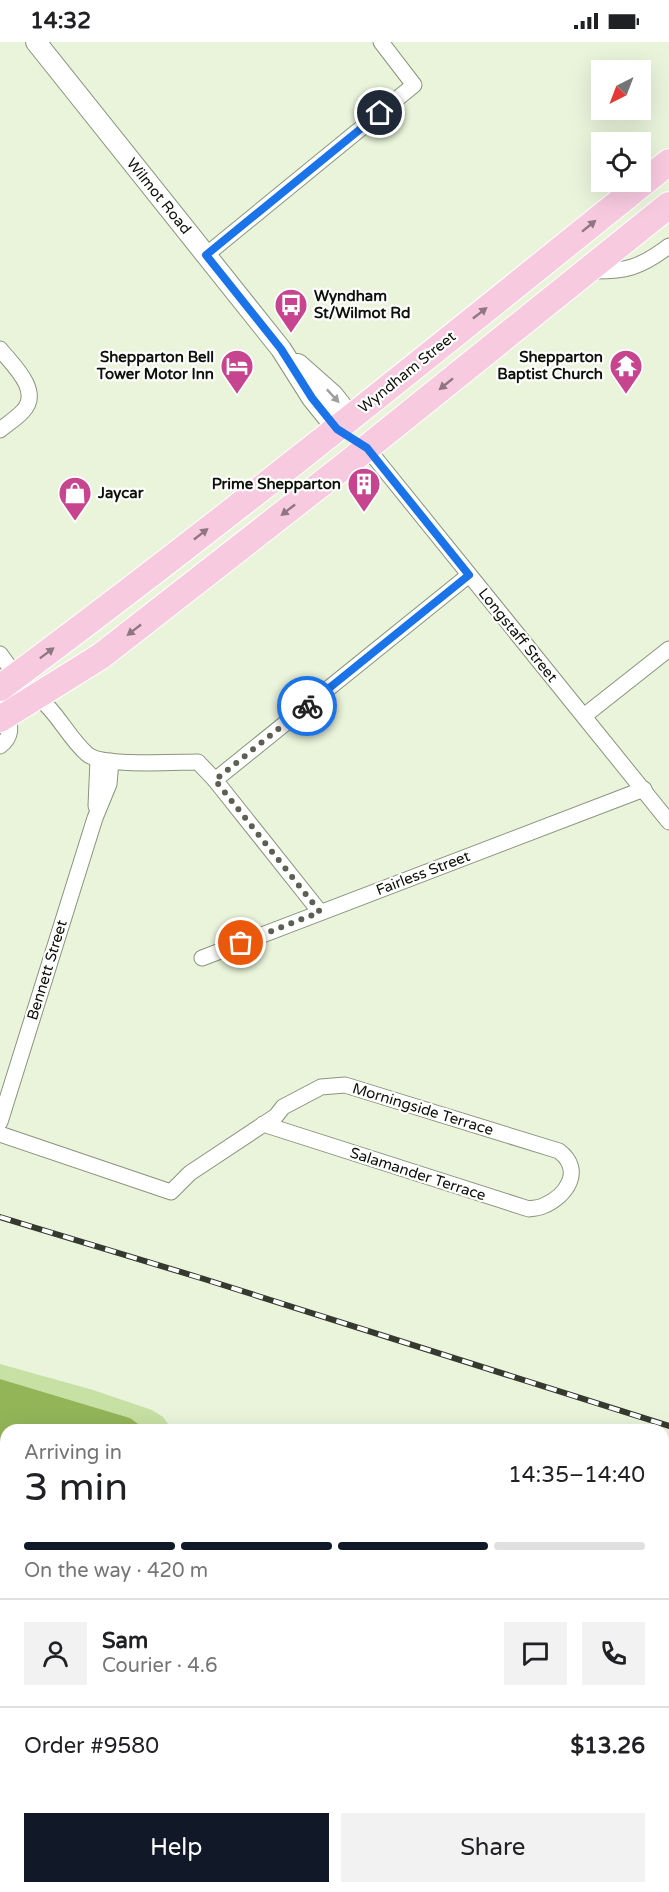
<!DOCTYPE html>
<meta charset="utf-8">
<style>
:root{--surface:#fff;--page:#f2f2f2;--text:#202124;--muted:#757577;--line:#e0e0e0;--accent:#111827}
body{margin:0;font-family:"Varela Round",sans-serif;background:var(--page);color:var(--text);height:100vh;display:flex;flex-direction:column;font-size:22px;white-space:nowrap}
*{box-sizing:border-box;margin:0}
p{font-size:20px;color:var(--muted)}
.icon{flex:none;width:33px;height:33px;fill:none;stroke:currentColor;stroke-width:2;stroke-linecap:round;stroke-linejoin:round}
.map{position:relative;flex:1;overflow:hidden}
.side{position:absolute;left:0px;top:1382px;width:669px;height:470px;display:flex;flex-direction:column;background:var(--surface);border-radius:18px 18px 0 0;box-shadow:0 6px 24px #0002}
.side>*{flex:none}
.needle{width:39px;rotate:222deg}
.buttons{position:absolute;left:591px;top:18px;display:grid;gap:12px}
.buttons a{display:grid;place-items:center;width:60px;height:60px;border-radius:0px;background:var(--surface);box-shadow:0 6px 24px #0002;font-size:30px}
.pin{position:absolute;display:grid;place-items:center;width:51px;height:51px;color:#fff;margin:-26px;border:3px solid #fff;border-radius:50%;box-shadow:0 2px 6px #0007}
.courier{position:absolute;display:grid;place-items:center;width:60px;height:60px;margin:-30px;border:4px solid #1a73e8;border-radius:50%;background:#fff;color:#222;box-shadow:0 2px 8px #0007}
.head em{font-style:normal;font-weight:600}
.head div{display:flex;flex-direction:column-reverse}
.head{display:flex;align-items:center;justify-content:space-between;height:102px;padding:0 24px}
h1{font-size:39px;font-weight:600;line-height:45px}
.bar{display:grid;grid-template-columns:repeat(4,1fr);gap:9px 6px;align-content:center;height:72px;padding:0 24px}
.bar i{height:8px;border-radius:4px;background:var(--line)}
.bar .selected{background:var(--accent)}
.bar p{grid-column:span 4}
.line{display:flex;align-items:center;gap:15px;padding:0 24px;border-top:2px solid var(--line)}
.line div{flex:1}
.round{display:grid;place-items:center;flex:none;width:63px;height:63px;border-radius:0px;background:var(--page)}
.button{display:flex;gap:12px;margin-top:auto;padding:12px 24px}
.button a{flex:1;height:69px;border-radius:0px;background:var(--accent);color:#fff;font-size:24px;font-weight:600;line-height:69px;text-align:center}
.button a+a{background:var(--page);color:var(--text)}
.status{display:flex;justify-content:space-between;align-items:center;height:42px;padding:0 30px;background:var(--surface);direction:ltr}
.status svg{height:16px;fill:currentColor}
.map>svg:first-child{display:block}
.green{fill:#c7e0a3}
.forest{fill:#a9cc6f}
.water{fill:#93b558}
.lines{fill:none;stroke-linecap:round;stroke-linejoin:round}
.minor-casing{stroke:#8a947d;stroke-width:17}
.tertiary-casing{stroke:#8a947d;stroke-width:22}
.trunk-casing{stroke:#fff;stroke-width:28}
.minor{stroke:#fff;stroke-width:15}
.tertiary{stroke:#fff;stroke-width:20}
.trunk{stroke:#f8cae0;stroke-width:26}
.rail-casing{stroke:#35392e;stroke-width:6}
.rail{stroke:#fff;stroke-width:4;stroke-dasharray:11;stroke-linecap:butt}
.oneway{fill:#8f777f}
.oneway2{fill:#9fa09d}
.done{stroke:#5b6052;stroke-width:6;stroke-dasharray:0 10.8}
.route{stroke:#1a73e8;stroke-width:8}
.labels{text-anchor:middle;stroke-width:4.5;stroke-linejoin:round;paint-order:stroke}
.street-label{font-size:15px;fill:#0e1109;stroke:#fff}
.poi-label{font-size:15px;font-weight:bold;fill:#0e1109;stroke:#fff;text-anchor:end}
</style>
<div class="status"><b>14:32</b><svg viewBox="0 0 49 12"><path d="M0 12V9h3v3zM5 12V6h3v6zM10 12V3h3v9zM15 12V0h3v12zM26 1h20v11H26zM47 4h2v5h-2z"/></svg></div>
<div class="map">
<svg width="669" height="1850" viewBox="0 0 669 1850">
<rect width="100%" height="100%" fill="#e9f4db"/>
<!-- green -->
<g class="green">
<polygon points="0,1322 93,1348 152,1368 163,1375 172,1387 142,1387 141,1384 130,1376 0,1337"/>
<polygon points="0,1475 6,1484 6,1828 0,1835"/>
</g>
<!-- forest -->
<g class="forest">
<polygon points="663,1589 669,1593 669,1850 559,1850 557,1845 663,1845"/>
<polygon points="136,1845 481,1845 484,1850 129,1850"/>
</g>
<!-- water -->
<g class="water">
<polygon points="0,1337 130,1376 141,1384 142,1387 6,1388 6,1484 0,1475"/>
<polygon points="6,1828 6,1845 136,1845 129,1850 0,1850 0,1835"/>
<polygon points="481,1845 557,1845 559,1850 484,1850"/>
</g>
<g class="lines">
<!-- minor casing -->
<g class="minor-casing">
<g id="minor">
<polyline points="206,213 414,43 381,0"/>
<path d="M 589,229 C 625,230 640,226 669,204"/>
<path d="M 0,307 C 13,323 42,349 23,369 C 17,376 7,382 0,388"/>
<polyline points="367,406 669,780"/>
<polyline points="0,612 16,634"/>
<path d="M 38,655 C 58,671 68,695 87,712 C 101,725 176,720 198,720 L 215,738 L 469,533"/>
<polyline points="584,674 669,607"/>
<path d="M 0,704 C 12,695 11,686 7,672"/>
<polyline points="215,738 320,870"/>
<polyline points="96,764 98,718"/>
<polyline points="202,916 644,747"/>
<polyline points="0,1080 95,776 109,742 111,719"/>
<path d="M 0,1092 L 171,1150 L 190,1131 L 276,1074 L 283,1065 L 321,1045 L 345,1043 L 559,1109 C 584,1128 567,1154 543,1164 C 539,1166 534,1166 529,1167 L 263,1082"/>
<polyline points="0,1739 6,1737"/>
</g>
</g>
<!-- tertiary casing -->
<g class="tertiary-casing">
<g id="tertiary">
<polyline points="36,0 281,307 312,356 337,387"/>
<polyline points="298,322 333,353 351,376"/>
</g>
</g>
<!-- trunk casing -->
<g class="trunk-casing">
<g id="trunk">
<path d="M 0,646 C 228,477 448,298 669,120"/>
<polyline points="0,677 101,614 348,421 669,163"/>
</g>
</g>
<!-- minor -->
<use href="#minor" class="minor"/>
<!-- tertiary -->
<use href="#tertiary" class="tertiary"/>
<!-- trunk -->
<use href="#trunk" class="trunk"/>
<!-- rail casing -->
<g class="rail-casing">
<polyline id="rail" points="0,1175 204,1237 669,1384"/>
</g>
<!-- rail -->
<use href="#rail" class="rail"/>
</g>
<!-- one-way arrows -->
<defs><path id="oneway-solid" d="M-6-.8H1V-3.2L6.5 0L1 3.2V.8H-6Z" transform="scale(1.5)"/></defs>
<g class="oneway">
<use href="#oneway-solid" transform="translate(589 184) rotate(-39)"/>
<use href="#oneway-solid" transform="translate(480 271) rotate(-38)"/>
<use href="#oneway-solid" transform="translate(446 342) rotate(141)"/>
<use href="#oneway-solid" transform="translate(288 468) rotate(142)"/>
<use href="#oneway-solid" transform="translate(201 492) rotate(-38)"/>
<use href="#oneway-solid" transform="translate(134 588) rotate(142)"/>
<use href="#oneway-solid" transform="translate(47 611) rotate(-37)"/>
</g>
<use class="oneway2" href="#oneway-solid" transform="translate(333 354) rotate(47)"/>
<g class="lines">
<!-- done -->
<polyline class="done" points="241,901 320,870 215,738 307,664"/>
<!-- route -->
<polyline class="route" points="307,664 469,533 367,406 337,387 312,356 281,307 206,213 380,71"/>
</g>
<!-- icons -->
<defs>
<g id="bus-pin" transform="scale(1.725)"><path d="M0 17L-7.5 6A9.5 9.5 0 1 1 7.5 6Z" fill="#c7458e" stroke="#fff"/><path d="M-5-6H5V4H4V6H2V4H-2V6H-4V4H-5ZM-3.5-4V0h7V-4ZM-3.5 1.2v1.5H-2V1.2ZM2 1.2v1.5H3.5V1.2Z" fill="#fff"/></g>
<g id="hotel-pin" transform="scale(1.725)"><path d="M0 17L-7.5 6A9.5 9.5 0 1 1 7.5 6Z" fill="#c7458e" stroke="#fff"/><path d="M-6-4.5h1.5V1H6V5H4.5V3h-9V5H-6ZM-4 0a1.8 1.8 0 1 1 3.6 0ZM.5 0V-2.5h3Q6-2.5 6 0Z" fill="#fff"/></g>
<g id="temple-pin" transform="scale(1.725)"><path d="M0 17L-7.5 6A9.5 9.5 0 1 1 7.5 6Z" fill="#c7458e" stroke="#fff"/><path d="M0-6L5-2H3V0L6.5 2.5H4V6H1.5V3h-3V6H-4V2.5H-6.5L-3 0V-2H-5Z" fill="#fff"/></g>
<g id="building-pin" transform="scale(1.725)"><path d="M0 17L-7.5 6A9.5 9.5 0 1 1 7.5 6Z" fill="#c7458e" stroke="#fff"/><path d="M-4-6H4V6H1V3H-1V6H-4ZM-2.5-4.3h1.7v1.8h-1.7ZM.8-4.3h1.7v1.8H.8ZM-2.5-1h1.7V.8h-1.7ZM.8-1h1.7V.8H.8Z" fill="#fff"/></g>
<g id="shop-pin" transform="scale(1.725)"><path d="M0 17L-7.5 6A9.5 9.5 0 1 1 7.5 6Z" fill="#c7458e" stroke="#fff"/><path d="M-5-2.5h2.3a2.7 3.5 0 0 1 5.4 0H5L5.5 6h-11ZM-1.5-2.5h3a1.5 2.3 0 0 0-3 0Z" fill="#fff"/></g>
</defs>
<g fill-rule="evenodd">
<use href="#bus-pin" x="291" y="263"/>
<use href="#hotel-pin" x="237" y="324"/>
<use href="#temple-pin" x="626" y="324"/>
<use href="#building-pin" x="364" y="442"/>
<use href="#shop-pin" x="75" y="451"/>
</g>
<g class="labels">
<!-- street labels -->
<g class="street-label">
<text transform="translate(159 154) rotate(51)" y="5">Wilmot Road</text>
<text transform="translate(407 330) rotate(-39)" y="5">Wyndham Street</text>
<text transform="translate(518 593) rotate(51)" y="5">Longstaff Street</text>
<text transform="translate(423 831) rotate(-21)" y="5">Fairless Street</text>
<text transform="translate(47 928) rotate(-73)" y="5">Bennett Street</text>
<text transform="translate(423 1067) rotate(17)" y="5">Morningside Terrace</text>
<text transform="translate(418 1132) rotate(18)" y="5">Salamander Terrace</text>
</g>
<!-- poi labels -->
<g class="poi-label">
<text x="314" y="259" text-anchor="start">Wyndham<tspan x="314" dy="17">St/Wilmot Rd</tspan></text>
<text x="214" y="320">Shepparton Bell<tspan x="214" dy="17">Tower Motor Inn</tspan></text>
<text x="603" y="320">Shepparton<tspan x="603" dy="17">Baptist Church</tspan></text>
<text x="341" y="447">Prime Shepparton</text>
<text x="98" y="456" text-anchor="start">Jaycar</text>
</g>
</g>
</svg>
<div class="buttons">
<a><svg class="needle" viewBox="-14 -14 28 28"><path d="M0-13l5 13h-10z" fill="#e53935"/><path d="M0 13l5-13h-10z" fill="#757577"/></svg></a>
<a><svg class="icon" aria-label="locate" viewBox="0 0 24 24"><circle cx="12" cy="12" r="6"/><path d="M12 2v4M12 18v4M2 12h4M18 12h4"/></svg></a>
</div>
<div class="pin" style="left:241px;top:901px;background:#ea580c"><svg class="icon" aria-label="bag" viewBox="0 0 24 24"><path d="M5 8h14l-1 12H6zM9 8a3 3 0 0 1 6 0"/></svg></div>
<div class="pin" style="left:380px;top:71px;background:#1f2937"><svg class="icon" aria-label="home" viewBox="0 0 24 24"><path d="M3 11l9-7 9 7M6 9v11h12V9"/></svg></div>
<div class="courier" style="left:307px;top:664px"><svg class="icon" aria-label="bike" viewBox="0 0 24 24"><circle cx="6" cy="16" r="4"/><circle cx="18" cy="16" r="4"/><path d="M6 16l4-8h5l3 8M10 8l3 8H6M13 5h3"/></svg></div>
<section class="side">
<div class="head"><div><h1>3 min</h1><p>Arriving in</p></div><em>14:35–14:40</em></div>
<div class="bar"><i class="selected"></i><i class="selected"></i><i class="selected"></i><i></i><p>On the way · 420 m</p></div>
<div class="line" style="height:108px"><a class="round"><svg class="icon" aria-label="person" viewBox="0 0 24 24"><circle cx="12" cy="8" r="4"/><path d="M4 21q1-7 8-7t8 7"/></svg></a><div><b>Sam</b><p>Courier · 4.6</p></div><a class="round"><svg class="icon" aria-label="chat" viewBox="0 0 24 24"><path d="M4 5h16v11H9l-5 4z"/></svg></a><a class="round"><svg class="icon" aria-label="phone" viewBox="0 0 24 24"><path d="M5 4h4l2 5-3 2q2 4 5 5l2-3 5 2v4C11 20 4 13 5 4z"/></svg></a></div>
<div class="line" style="height:78px"><div>Order #9580</div><b>$13.26</b></div>
<div class="button"><a>Help</a><a>Share</a></div>
</section>
</div>
